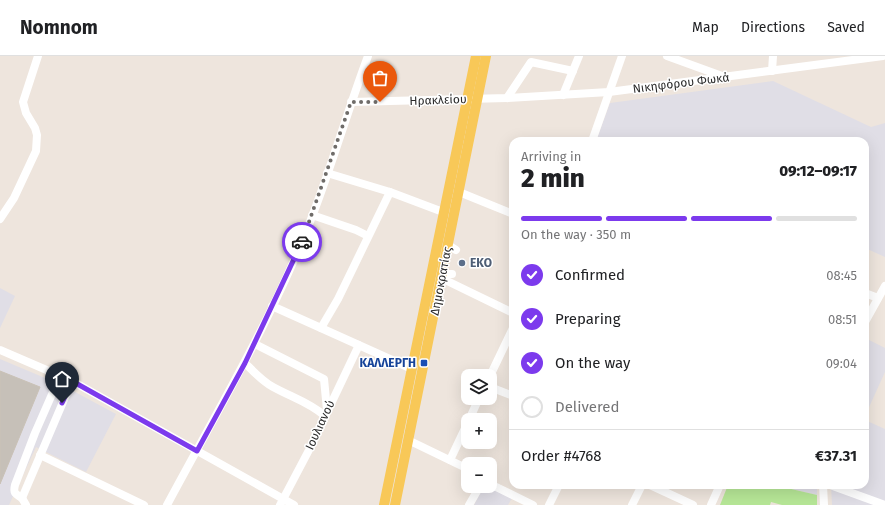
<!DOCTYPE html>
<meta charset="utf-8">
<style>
:root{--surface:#fff;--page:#f6f6f6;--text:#202124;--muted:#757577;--line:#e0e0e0;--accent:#7c3aed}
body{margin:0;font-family:"Fira Sans",sans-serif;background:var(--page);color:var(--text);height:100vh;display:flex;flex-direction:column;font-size:15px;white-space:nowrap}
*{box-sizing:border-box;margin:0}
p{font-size:13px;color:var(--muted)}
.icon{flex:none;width:22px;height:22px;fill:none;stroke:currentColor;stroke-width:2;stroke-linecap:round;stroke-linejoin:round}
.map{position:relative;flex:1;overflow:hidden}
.details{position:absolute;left:509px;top:81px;width:360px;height:352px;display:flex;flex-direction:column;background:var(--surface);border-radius:12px;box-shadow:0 4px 16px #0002}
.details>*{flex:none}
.buttons{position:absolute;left:461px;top:313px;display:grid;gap:8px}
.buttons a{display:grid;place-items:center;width:36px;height:36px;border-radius:8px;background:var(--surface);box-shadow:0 4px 16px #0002;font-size:20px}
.pin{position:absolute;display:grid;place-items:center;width:34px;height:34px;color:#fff;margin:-41px -17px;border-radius:50% 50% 50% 0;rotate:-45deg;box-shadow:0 0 4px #0007}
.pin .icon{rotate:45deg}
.courier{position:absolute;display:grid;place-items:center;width:40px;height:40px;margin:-20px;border:3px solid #7c3aed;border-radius:50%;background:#fff;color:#222;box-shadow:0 1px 5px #0007}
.headline em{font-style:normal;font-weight:800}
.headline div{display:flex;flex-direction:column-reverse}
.headline{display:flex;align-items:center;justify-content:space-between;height:68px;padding:0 12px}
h1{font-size:26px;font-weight:800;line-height:30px}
.bar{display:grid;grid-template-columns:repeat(4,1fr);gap:6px 4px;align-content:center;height:48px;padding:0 12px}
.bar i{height:5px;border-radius:3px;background:var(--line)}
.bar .active{background:var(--accent)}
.bar p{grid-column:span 4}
.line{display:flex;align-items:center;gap:10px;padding:0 12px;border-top:1px solid var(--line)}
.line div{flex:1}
ol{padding:0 12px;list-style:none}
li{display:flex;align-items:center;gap:12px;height:44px}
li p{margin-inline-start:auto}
li .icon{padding:4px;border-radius:50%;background:var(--accent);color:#fff;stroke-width:4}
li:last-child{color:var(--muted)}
li i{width:22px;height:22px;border:2px solid var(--line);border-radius:50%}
header{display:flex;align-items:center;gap:24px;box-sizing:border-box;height:56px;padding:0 20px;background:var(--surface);border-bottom:1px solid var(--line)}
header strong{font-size:19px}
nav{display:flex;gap:22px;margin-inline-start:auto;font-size:14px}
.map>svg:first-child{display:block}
.industrial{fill:#e0dee6}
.green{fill:#b7e797}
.building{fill:#c6c0b8;stroke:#c9c1b6}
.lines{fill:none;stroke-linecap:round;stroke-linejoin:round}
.minor{stroke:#fff;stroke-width:8}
.major{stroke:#f8c858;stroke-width:10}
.done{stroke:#6f6c69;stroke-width:4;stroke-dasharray:0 7.2}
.route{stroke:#7c3aed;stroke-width:5}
.service-dot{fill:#5c6f8a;stroke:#fff;stroke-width:1.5}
.transit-dot{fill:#1a4fb4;stroke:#fff;stroke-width:1.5}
.labels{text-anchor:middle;stroke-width:3;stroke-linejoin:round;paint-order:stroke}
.street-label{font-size:12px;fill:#2b2b2b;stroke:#fff}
.service-label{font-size:12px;font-weight:bold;fill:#4e5e75;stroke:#fff;text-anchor:start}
.transit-label{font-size:12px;font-weight:bold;fill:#164399;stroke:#fff;text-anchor:end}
</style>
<header>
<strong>Nomnom</strong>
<nav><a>Map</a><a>Directions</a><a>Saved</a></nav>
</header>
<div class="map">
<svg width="885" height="449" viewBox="0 0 885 449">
<rect width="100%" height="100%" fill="#eee5dd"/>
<!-- industrial -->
<g class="industrial">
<polygon points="773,25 871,71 885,67 885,201 865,192 865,85 596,85 610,47"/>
<polygon points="0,232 15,240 0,272"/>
<polygon points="865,282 885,292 885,316 865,360"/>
<polygon points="0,303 64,330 116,358 86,416 36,391 9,449 0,449"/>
<polygon points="865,364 885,373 885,449 832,449 831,429 865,429"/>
<polygon points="774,429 817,429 817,439"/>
<polygon points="484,430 490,430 512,442 508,449 474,449"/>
</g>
<!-- green -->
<polygon class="green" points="728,429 774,429 817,439 817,449 782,449 771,446 770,449 720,449"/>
<!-- building -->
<polygon class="building" points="0,315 40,331 0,428"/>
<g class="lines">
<!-- minor -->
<g class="minor">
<polyline points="667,0 722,20"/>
<polyline points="772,15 773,0"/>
<polyline points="563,39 579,0"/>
<polyline points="507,42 531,6 573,15"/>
<polyline points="351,46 507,42 609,36 883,0"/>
<polyline points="592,85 622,0"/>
<polyline points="327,117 390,136 443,156"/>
<polyline points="459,136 513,158"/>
<polyline points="312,159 356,174 368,180"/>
<polyline points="0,163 14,142 36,95 37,79 35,72 26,57 23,46 38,0"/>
<polyline points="448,189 456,194"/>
<polyline points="442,218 452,218"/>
<polyline points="441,222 513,257"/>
<polyline points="865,237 878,242"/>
<polyline points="272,250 412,313"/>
<polyline points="865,266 885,230"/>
<polyline points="321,272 338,243 390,136"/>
<polyline points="255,288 324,323 327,354"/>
<polyline points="0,294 72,325 294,449"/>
<path d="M 245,307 C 254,316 262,325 273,331 C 291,341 309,346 325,360"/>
<polyline points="490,320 513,272"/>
<polyline points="490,331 513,340"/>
<polyline points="469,364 479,342"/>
<polyline points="408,384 468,413"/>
<polyline points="40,399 144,449"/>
<polyline points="450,404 468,366"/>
<polyline points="490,428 533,449"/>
<polyline points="650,429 693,449"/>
<polyline points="823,429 824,449"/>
<polyline points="830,429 885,449"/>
<path d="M 22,442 C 15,438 13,437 15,429 L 35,377 L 53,336 L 62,320"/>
<polyline points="22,442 72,325"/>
<polyline points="22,442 26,449"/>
<path d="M 167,449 C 211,367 258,287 295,202 C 324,137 343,67 368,0"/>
<polyline points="280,449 309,394 359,289"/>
<polyline points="469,449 480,430"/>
<polyline points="549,449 559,429"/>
<polyline points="632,449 642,429"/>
<polyline points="711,449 720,429"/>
</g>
<!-- major -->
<g class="major">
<polyline points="384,449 476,0"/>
<polyline points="395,449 486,0"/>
</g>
</g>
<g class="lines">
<!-- done -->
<polyline class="done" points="302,186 351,46 380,46"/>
<!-- route -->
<polyline class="route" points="62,347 72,325 197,395 245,307 302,186"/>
</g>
<!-- markers -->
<circle class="service-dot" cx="462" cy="207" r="4"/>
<rect class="transit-dot" x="420" y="303" width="8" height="8" rx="2"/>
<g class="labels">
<!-- street labels -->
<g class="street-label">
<text transform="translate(681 27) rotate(-7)" y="4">Νικηφόρου Φωκά</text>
<text transform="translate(438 44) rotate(-2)" y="4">Ηρακλείου</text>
<text transform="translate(441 225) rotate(-79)" y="4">Δημοκρατίας</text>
<text transform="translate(320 369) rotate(-65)" y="4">Ιουλιανού</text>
</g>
<!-- service labels -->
<g class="service-label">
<text x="470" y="211">EKO</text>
</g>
<!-- transit labels -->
<g class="transit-label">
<text x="416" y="311">ΚΑΛΛΕΡΓΗ</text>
</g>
</g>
</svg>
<div class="buttons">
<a><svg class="icon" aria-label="layers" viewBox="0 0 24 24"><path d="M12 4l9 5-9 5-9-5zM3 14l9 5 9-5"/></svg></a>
<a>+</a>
<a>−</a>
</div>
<div class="pin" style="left:380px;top:46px;background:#ea580c"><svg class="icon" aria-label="bag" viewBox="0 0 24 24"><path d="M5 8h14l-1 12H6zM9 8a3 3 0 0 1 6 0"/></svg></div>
<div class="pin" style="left:62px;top:347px;background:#1f2937"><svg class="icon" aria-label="home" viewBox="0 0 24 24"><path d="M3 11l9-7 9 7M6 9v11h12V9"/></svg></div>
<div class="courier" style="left:302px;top:186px"><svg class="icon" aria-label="car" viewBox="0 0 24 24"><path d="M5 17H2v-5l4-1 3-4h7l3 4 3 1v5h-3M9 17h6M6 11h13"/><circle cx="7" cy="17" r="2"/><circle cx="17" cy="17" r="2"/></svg></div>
<section class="details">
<div class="headline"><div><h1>2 min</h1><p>Arriving in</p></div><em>09:12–09:17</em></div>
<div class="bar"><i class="active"></i><i class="active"></i><i class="active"></i><i></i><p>On the way · 350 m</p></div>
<ol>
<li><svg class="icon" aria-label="check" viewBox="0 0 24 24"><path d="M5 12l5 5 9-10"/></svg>Confirmed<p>08:45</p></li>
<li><svg class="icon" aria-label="check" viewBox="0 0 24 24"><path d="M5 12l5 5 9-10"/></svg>Preparing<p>08:51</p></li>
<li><svg class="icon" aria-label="check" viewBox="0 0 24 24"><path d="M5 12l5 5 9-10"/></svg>On the way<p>09:04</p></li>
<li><i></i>Delivered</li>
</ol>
<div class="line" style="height:52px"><div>Order #4768</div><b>€37.31</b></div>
</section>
</div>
